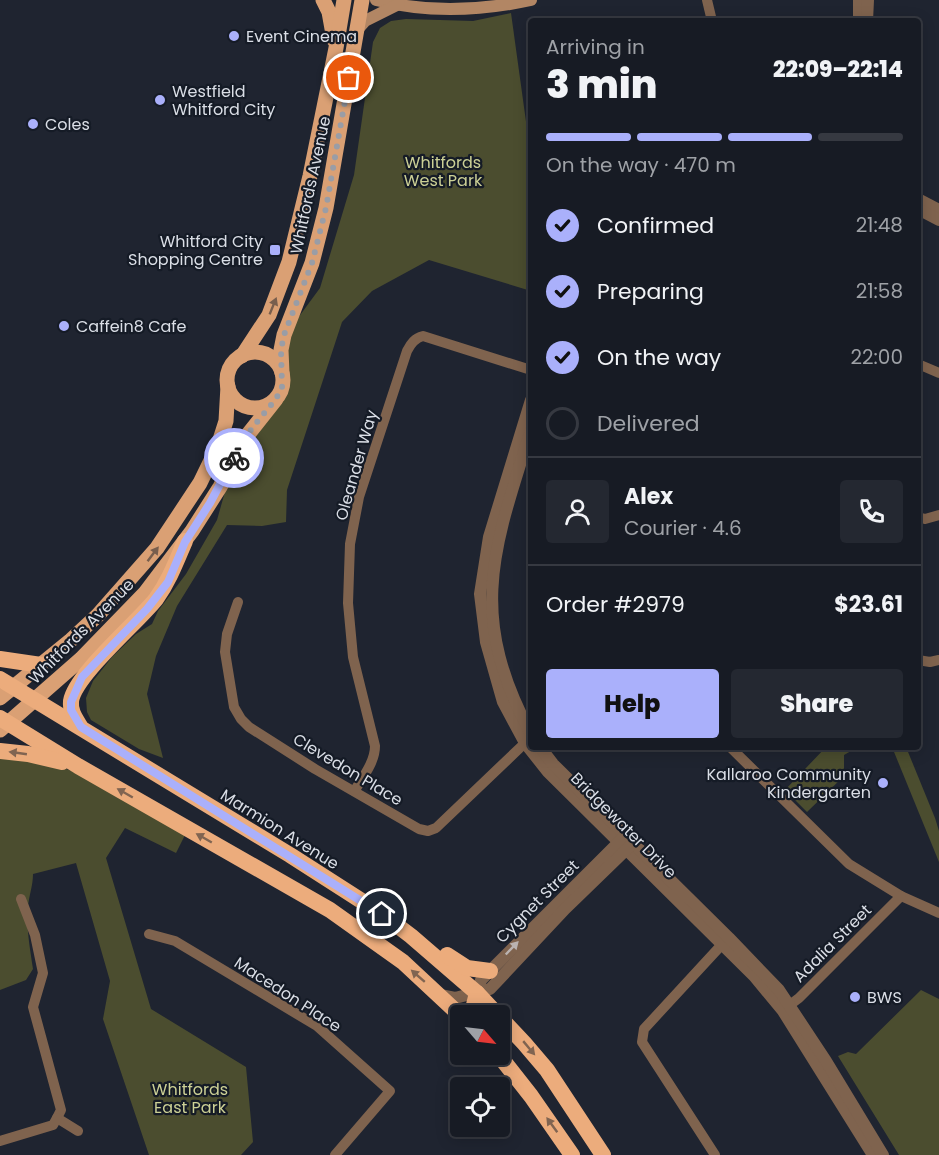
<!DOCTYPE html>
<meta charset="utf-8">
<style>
:root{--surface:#171b24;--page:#242831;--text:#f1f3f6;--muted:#9ea1a6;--line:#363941;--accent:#aab0fb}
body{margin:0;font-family:Poppins,sans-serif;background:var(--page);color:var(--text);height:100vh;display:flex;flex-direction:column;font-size:22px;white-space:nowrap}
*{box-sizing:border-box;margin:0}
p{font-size:20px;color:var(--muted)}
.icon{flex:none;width:33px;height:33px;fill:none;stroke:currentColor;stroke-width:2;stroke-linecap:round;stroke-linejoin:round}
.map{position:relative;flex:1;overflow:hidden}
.sheet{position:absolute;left:528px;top:18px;width:393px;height:732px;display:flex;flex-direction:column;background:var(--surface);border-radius:6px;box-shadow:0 3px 15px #0003,0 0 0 2px var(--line)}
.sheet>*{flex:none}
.needle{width:39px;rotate:118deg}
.tools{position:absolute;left:450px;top:1005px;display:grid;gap:12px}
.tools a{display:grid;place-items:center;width:60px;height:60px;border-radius:6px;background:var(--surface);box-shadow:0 3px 15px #0003,0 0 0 2px var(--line);font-size:30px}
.pin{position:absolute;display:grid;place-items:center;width:51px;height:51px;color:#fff;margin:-26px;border:3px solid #fff;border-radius:50%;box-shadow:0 2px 6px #0007}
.courier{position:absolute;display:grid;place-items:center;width:60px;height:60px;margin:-30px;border:4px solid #aab0fb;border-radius:50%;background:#fff;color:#222;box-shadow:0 2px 8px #0007}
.overview em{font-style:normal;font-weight:800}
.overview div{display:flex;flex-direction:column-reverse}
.overview{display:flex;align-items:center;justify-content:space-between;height:102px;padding:0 18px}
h1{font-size:39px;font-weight:800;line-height:45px}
.bar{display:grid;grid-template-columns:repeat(4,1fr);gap:9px 6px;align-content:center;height:72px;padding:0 18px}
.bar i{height:8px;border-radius:4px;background:var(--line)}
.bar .on{background:var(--accent)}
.bar p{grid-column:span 4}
.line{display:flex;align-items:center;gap:15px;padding:0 18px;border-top:2px solid var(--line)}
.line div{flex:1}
.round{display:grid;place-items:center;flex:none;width:63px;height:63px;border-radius:6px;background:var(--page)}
ol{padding:0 18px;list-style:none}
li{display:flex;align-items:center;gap:18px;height:66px}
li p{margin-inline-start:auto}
li .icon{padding:6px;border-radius:50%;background:var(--accent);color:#111;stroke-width:4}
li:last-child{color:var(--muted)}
li i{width:33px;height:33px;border:3px solid var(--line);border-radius:50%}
.primary-button{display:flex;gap:12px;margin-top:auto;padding:12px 18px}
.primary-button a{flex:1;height:69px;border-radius:6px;background:var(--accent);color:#111;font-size:24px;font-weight:800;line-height:69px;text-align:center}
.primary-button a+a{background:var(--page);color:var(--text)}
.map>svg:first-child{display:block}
.green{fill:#4b4d2f}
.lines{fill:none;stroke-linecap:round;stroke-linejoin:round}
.minor{stroke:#7f634e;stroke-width:10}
.tertiary{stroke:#7f634e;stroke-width:12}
.secondary{stroke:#b28664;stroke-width:12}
.primary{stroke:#daa074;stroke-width:15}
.trunk{stroke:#ecac7c;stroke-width:16}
.oneway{fill:#785e4d}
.oneway2{fill:#806451}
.oneway3{fill:#bab3b1}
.done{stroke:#999da6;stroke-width:6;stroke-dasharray:0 10.8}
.route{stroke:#aab0fb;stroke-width:8}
.poi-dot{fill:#aab0fb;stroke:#151b26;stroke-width:2}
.labels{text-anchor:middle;stroke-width:4.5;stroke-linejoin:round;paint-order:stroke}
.poi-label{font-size:16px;fill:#dadee6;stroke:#151b26;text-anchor:start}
.park-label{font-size:16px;fill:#ccd095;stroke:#151b26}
.street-label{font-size:16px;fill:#dadee6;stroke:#151b26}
</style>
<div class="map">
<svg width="939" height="1155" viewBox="0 0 939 1155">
<rect width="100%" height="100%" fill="#1f2430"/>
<!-- green -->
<g class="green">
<polygon points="511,13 528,136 531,143 531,291 429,260 372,291 342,322 287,490 286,522 262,526 227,525 177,606 156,656 147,694 163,758 139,749 91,720 87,712 86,698 93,681 112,657 136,634 152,624 158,611 186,574 217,520 234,460 255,428 285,397 290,376 287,357 292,326 320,288 354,175 373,42 380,28 391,21 406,19 473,21"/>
<polygon points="826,747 858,747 844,755 844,776 807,812 785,790"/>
<polygon points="892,747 906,747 935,818 939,831 939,862"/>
<path d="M 0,757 L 55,765 L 86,776 L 186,833 L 176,853 L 125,828 L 106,858 L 151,1009 L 246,1067 L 253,1142 L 241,1155 L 149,1155 L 103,1019 L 110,981 L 76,863 L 33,874 C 33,886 29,895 28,907 C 26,928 30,948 33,969 L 26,980 L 0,990 Z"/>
<polygon points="921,990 939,999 939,1155 899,1155 838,1056 848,1052 856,1054"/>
</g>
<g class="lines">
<!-- minor -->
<g class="minor">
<polyline points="707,0 712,21"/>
<polyline points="918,364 939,373"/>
<polyline points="918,517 925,519 939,515"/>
<polyline points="238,602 227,634 225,652 234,707 241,719 249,727 315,769 419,829 428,831 436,828 525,743 531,740"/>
<polyline points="918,660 930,662 939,660"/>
<polyline points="730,747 849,864 901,896 939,913"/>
<path d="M 355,790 C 363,777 375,762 375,746 L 353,657 L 348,603 L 350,544 L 359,497 L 407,351 C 411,343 415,338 423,336 L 531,370"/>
<polyline points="21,899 35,935 43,973 33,1007 61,1110 57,1118 78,1131"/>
<polyline points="149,934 175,941 317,1026 390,1091 335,1155"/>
<polyline points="783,1010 799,998 901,896"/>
<polyline points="0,1141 53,1125 57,1118"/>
<polyline points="715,1155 642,1042 644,1029 727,939"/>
</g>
<!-- tertiary -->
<g class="tertiary">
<polyline points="859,21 859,0"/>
<polyline points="867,21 868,0"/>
<polyline points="918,199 939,210"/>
<polyline points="918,209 939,220"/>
<polyline points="531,400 489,537 480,594 486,642 503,702 525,743 548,772 754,976 783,1011 873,1155"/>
<path d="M 531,430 C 493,550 467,615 531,734"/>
<polyline points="540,747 553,764 729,938 779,990 826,1061 883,1155"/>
<polyline points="477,993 481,980 623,838"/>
<polyline points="440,995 455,998 490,989 565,909 630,846"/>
</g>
<!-- secondary -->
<g class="secondary">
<path d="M 376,0 C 427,13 480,11 531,0"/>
<polyline points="357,30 365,21 399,4"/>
</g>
<!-- primary -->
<g class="primary">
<polyline points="323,0 329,12 334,40"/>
<circle cx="255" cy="380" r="28"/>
<polyline points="242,356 269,315 289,262 310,176 336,48 344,0"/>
<polyline points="282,373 281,350 284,335 312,263 326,208 362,0"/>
<polyline points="0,698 71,640 98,615 157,548 200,483 218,446 226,421 228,386"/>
<polyline points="0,730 81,659 145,593 192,531 220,487 246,437 276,399"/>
</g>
<!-- trunk -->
<g class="trunk">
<polyline points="0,659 41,665"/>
<polyline points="0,679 290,855 382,914 411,936 477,993 524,1043 547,1070 603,1155"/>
<polyline points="0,718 78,766 330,910 403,962 461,1016"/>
<path d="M 80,726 C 75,718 70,711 71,701 C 75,675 137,623 156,599 C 169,581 176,562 185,541"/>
<polyline points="0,751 28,754 62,762"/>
<polyline points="447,955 467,968 490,971"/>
<polyline points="475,1016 474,1005 477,993"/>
<polyline points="498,1054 531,1096 572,1155"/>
</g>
</g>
<!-- one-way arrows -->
<defs><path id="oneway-solid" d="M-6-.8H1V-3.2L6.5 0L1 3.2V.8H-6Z" transform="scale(1.5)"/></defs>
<g class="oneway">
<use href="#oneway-solid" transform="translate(273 306) rotate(-68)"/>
<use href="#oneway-solid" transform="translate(153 554) rotate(-53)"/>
</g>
<g class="oneway2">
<use href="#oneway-solid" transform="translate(18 753) rotate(-172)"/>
<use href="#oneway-solid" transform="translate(125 793) rotate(-150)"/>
<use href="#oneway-solid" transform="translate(204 838) rotate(-150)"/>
<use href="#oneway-solid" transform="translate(418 976) rotate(-139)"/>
<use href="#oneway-solid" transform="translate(529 1048) rotate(50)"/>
<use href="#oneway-solid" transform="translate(552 1125) rotate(-126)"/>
</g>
<use class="oneway3" href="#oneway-solid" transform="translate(512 948) rotate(-46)"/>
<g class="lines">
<!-- done -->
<polyline class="done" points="234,458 252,428 276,399 282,387 281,350 284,335 312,263 326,208 349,78"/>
<!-- route -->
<polyline class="route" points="234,458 210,503 185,542 168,582 147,609 82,677 71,702 71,710 81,727 382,914"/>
</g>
<!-- markers -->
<g class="poi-dot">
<circle cx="234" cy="36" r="6"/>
<circle cx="160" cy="100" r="6"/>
<circle cx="33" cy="124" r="6"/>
<rect x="269" y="244" width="12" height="12" rx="3"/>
<circle cx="64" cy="326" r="6"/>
<circle cx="883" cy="783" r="6"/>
<circle cx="855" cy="997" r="6"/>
</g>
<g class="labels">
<!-- poi labels -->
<g class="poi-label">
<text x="246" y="42">Event Cinema</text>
<text x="172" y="97">Westfield<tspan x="172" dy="18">Whitford City</tspan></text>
<text x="45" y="130">Coles</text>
<text x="263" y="247" text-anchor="end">Whitford City<tspan x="263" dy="18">Shopping Centre</tspan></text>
<text x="76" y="332">Caffein8 Cafe</text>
<text x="871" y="780" text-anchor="end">Kallaroo Community<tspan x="871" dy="18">Kindergarten</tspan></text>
<text x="867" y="1003">BWS</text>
</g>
<!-- park labels -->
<g class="park-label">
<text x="443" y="168">Whitfords<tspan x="443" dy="18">West Park</tspan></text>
<text x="190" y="1095">Whitfords<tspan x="190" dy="18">East Park</tspan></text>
</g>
<!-- street labels -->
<g class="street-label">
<text transform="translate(310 185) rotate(-78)" y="6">Whitfords Avenue</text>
<text transform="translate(356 465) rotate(-74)" y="6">Oleander Way</text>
<text transform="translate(81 631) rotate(-45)" y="6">Whitfords Avenue</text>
<text transform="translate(348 769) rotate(31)" y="6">Clevedon Place</text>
<text transform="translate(624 825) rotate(45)" y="6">Bridgewater Drive</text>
<text transform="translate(280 829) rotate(32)" y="6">Marmion Avenue</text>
<text transform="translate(537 901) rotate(-45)" y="6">Cygnet Street</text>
<text transform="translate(832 943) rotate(-45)" y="6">Adalia Street</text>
<text transform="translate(288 994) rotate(33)" y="6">Macedon Place</text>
</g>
</g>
</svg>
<div class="tools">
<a><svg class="needle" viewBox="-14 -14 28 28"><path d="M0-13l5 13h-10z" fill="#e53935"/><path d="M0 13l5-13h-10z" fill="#9ea1a6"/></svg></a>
<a><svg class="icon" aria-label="locate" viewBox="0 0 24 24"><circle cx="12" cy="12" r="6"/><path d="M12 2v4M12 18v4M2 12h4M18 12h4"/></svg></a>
</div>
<div class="pin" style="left:349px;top:78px;background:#ea580c"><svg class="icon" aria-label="bag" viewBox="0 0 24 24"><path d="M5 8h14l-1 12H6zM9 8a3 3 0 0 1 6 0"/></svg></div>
<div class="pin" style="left:382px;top:914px;background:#1f2937"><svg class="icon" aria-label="home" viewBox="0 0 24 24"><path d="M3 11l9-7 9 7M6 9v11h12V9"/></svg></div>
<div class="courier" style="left:234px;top:458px"><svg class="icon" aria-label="bike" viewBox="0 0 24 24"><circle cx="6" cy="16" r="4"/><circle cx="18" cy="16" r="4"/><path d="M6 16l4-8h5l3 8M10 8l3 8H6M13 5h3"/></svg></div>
<section class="sheet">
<div class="overview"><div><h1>3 min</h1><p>Arriving in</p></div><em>22:09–22:14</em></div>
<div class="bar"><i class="on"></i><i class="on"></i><i class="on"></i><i></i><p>On the way · 470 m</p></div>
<ol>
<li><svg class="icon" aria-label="check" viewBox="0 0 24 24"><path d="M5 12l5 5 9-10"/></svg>Confirmed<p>21:48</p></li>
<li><svg class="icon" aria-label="check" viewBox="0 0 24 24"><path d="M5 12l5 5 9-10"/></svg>Preparing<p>21:58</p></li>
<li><svg class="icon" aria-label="check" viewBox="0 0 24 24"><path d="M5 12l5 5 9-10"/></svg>On the way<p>22:00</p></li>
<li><i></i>Delivered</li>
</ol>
<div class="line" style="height:108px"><a class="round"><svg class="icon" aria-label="person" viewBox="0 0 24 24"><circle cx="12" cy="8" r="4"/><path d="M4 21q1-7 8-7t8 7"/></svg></a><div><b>Alex</b><p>Courier · 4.6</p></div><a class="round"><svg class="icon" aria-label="phone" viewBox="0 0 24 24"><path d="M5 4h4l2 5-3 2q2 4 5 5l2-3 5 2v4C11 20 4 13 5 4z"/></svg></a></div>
<div class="line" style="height:78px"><div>Order #2979</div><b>$23.61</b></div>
<div class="primary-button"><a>Help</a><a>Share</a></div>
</section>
</div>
